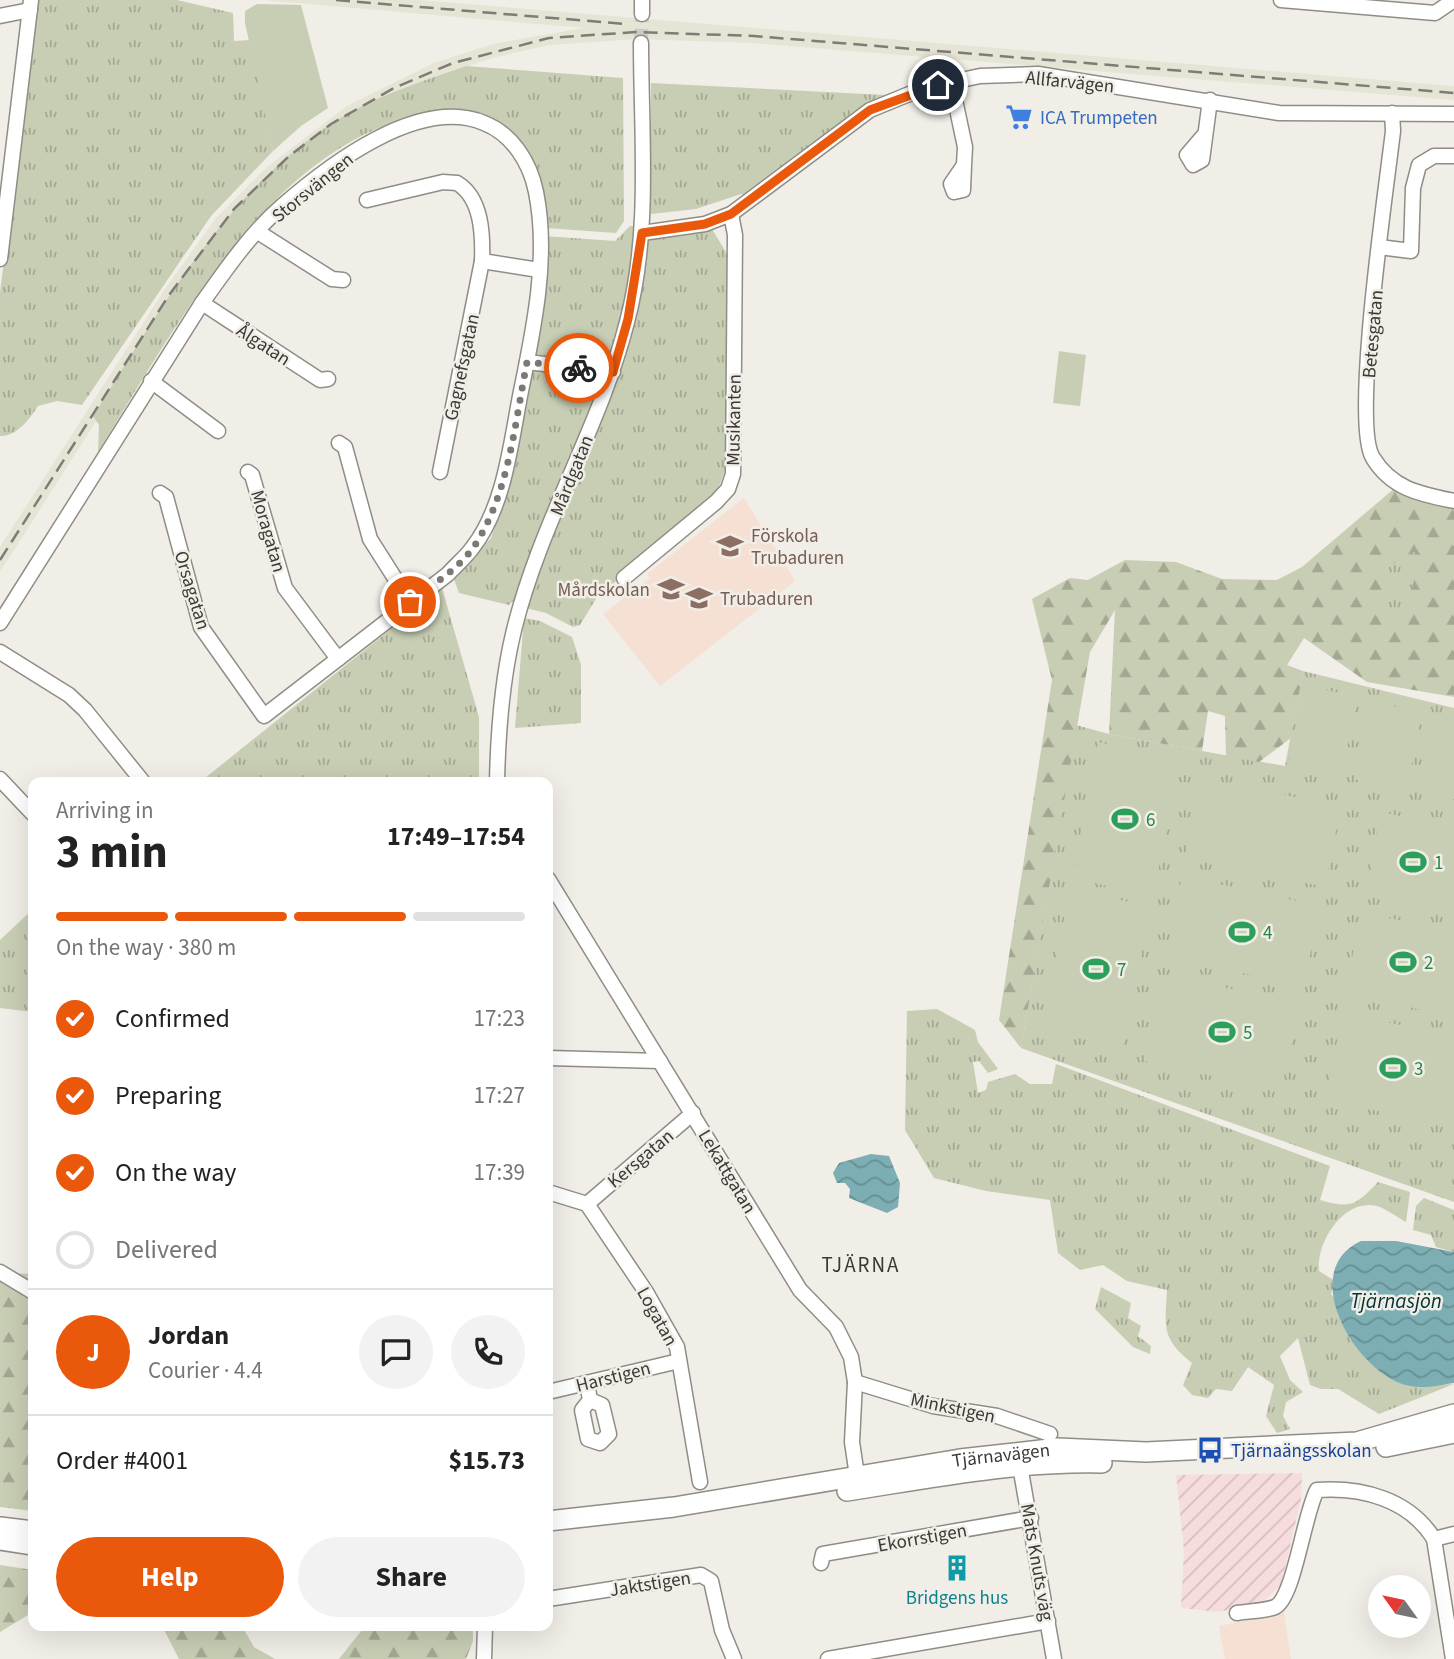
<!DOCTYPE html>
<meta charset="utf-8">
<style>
:root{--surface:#fff;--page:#f2f2f2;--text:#222;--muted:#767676;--line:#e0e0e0;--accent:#ea580c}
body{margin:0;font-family:"Source Sans 3",sans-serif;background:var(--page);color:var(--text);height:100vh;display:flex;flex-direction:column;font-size:26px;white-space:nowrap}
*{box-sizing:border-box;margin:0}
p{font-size:23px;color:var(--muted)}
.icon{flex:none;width:38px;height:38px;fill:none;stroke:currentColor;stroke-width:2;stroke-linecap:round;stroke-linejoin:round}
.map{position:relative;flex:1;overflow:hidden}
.sheet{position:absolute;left:28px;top:777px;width:525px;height:854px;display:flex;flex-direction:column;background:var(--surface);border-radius:14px;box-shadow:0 7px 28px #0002}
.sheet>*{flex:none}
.needle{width:46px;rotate:303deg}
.controls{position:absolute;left:1368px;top:1575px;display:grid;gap:14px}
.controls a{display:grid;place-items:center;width:63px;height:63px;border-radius:50%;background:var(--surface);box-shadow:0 7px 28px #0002;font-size:35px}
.pin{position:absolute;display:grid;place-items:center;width:60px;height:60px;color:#fff;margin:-30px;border:4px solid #fff;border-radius:50%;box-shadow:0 2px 7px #0007}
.courier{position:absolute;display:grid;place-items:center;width:70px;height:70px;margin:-35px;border:5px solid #ea580c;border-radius:50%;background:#fff;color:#222;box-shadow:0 2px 9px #0007}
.head em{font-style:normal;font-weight:700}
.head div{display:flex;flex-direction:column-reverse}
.head{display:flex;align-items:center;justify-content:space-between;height:119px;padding:0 28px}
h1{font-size:46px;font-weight:700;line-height:52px}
.bar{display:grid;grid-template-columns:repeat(4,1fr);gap:10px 7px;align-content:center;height:84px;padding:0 28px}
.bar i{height:9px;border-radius:5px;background:var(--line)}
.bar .selected{background:var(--accent)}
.bar p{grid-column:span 4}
.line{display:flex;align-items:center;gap:18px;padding:0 28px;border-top:2px solid var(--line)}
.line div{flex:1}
.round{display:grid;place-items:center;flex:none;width:74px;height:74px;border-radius:37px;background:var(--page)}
ol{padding:0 28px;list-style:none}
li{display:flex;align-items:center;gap:21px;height:77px}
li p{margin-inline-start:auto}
li .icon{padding:7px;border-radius:50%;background:var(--accent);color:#fff;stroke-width:4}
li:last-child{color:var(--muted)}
li i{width:38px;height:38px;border:4px solid var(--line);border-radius:50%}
.button{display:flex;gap:14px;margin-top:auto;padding:14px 28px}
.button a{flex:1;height:80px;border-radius:42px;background:var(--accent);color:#fff;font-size:28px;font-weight:700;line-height:80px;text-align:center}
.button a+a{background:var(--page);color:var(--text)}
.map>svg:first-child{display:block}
.built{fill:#e6e4d4}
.industrial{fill:url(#industrial-furrows)}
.education{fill:#f6dfd3}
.grass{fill:url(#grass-tufts)}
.forest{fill:url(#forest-firs);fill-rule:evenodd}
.garden{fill:#c8ceb4}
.water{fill:url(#water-waves)}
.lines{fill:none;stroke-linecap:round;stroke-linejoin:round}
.minor-tunnel{stroke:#cccac3;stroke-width:14;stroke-dasharray:14 7;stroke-linecap:butt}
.minor-casing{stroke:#8f8d86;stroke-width:17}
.highway-casing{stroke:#8f8d86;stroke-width:22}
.minor{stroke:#fff;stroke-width:14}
.highway{stroke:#fff;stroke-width:19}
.rail{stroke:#7d7c77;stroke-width:2.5;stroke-dasharray:14 7;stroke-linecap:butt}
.done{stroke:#7a7974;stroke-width:7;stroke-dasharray:0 12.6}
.route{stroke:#ea580c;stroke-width:9}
.labels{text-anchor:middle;stroke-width:5;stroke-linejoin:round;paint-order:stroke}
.street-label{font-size:19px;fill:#3b3a37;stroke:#f0eee6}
.shop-label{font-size:19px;fill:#366cbe;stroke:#f0eee6;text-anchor:start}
.education-label{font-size:19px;fill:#785e54;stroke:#f0eee6;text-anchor:start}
.leisure-label{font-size:19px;fill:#27864d;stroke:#f0eee6;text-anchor:start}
.transit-label{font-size:19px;fill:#164399;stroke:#f0eee6;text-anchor:start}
.culture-label{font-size:19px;fill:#0d838f;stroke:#f0eee6}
.neighbourhood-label{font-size:21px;letter-spacing:2px;fill:#3a3932;stroke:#f0eee6}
.water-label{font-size:21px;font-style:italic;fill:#003236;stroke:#f0eee6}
</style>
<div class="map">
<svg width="1454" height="1659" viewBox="0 0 1454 1659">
<defs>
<pattern id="industrial-furrows" width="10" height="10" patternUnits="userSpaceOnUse" patternTransform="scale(1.75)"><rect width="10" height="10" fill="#f7dcde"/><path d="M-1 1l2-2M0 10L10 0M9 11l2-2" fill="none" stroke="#d5bebf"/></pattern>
<pattern id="grass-tufts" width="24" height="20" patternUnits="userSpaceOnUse" patternTransform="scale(1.75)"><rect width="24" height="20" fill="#c8ceb4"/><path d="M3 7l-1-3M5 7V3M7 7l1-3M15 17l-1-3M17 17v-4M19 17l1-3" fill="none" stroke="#a4a893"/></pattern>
<pattern id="forest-firs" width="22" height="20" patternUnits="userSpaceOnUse" patternTransform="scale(1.75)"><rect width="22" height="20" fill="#c8ceb4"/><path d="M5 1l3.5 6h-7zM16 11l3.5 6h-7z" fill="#a4a893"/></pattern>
<pattern id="water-waves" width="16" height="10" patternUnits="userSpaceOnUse" patternTransform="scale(1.75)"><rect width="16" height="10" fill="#7caeb3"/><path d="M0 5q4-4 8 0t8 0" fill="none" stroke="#678f92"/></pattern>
</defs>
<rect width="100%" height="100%" fill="#f0eee6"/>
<!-- built -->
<polygon class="built" points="262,0 419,0 1454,86 1454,100 753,43 636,39 550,45 496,57 439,75 354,117 174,299 0,572 0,547 163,292 216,218 267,167 347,106 434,63 493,44 584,28"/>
<!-- industrial -->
<polygon class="industrial" points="1302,1473 1301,1499 1281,1585 1262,1603 1218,1612 1181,1608 1184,1551 1176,1475"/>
<!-- education -->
<g class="education">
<polygon points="744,498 795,581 660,686 603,614 650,578 647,574"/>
<polygon points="1284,1613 1291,1659 1225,1659 1219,1626"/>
</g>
<!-- grass -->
<g class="grass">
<path d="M 36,0 L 177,0 L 233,13 L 234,41 L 251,40 L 273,151 L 211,216 L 82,405 L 57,401 L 38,406 C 30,418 17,437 0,436 L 0,293 Z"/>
<path d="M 466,66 L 623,78 L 624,221 L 616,233 L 546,228 C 542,180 530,137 481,117 C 457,107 433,111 409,118 C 265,155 171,335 98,452 L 99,425 L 93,416 C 159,312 220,200 325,128 C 366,99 418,83 466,66 Z"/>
<polygon points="651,83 885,95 853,112 749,197 741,194 696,209 651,214"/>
<polygon points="630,226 639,226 625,317 610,366 537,361 532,355 544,236 615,241"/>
<polygon points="712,229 730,259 728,462 714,500 597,597 580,625 573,627 546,613 526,608 547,546 615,375 645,237"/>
<polygon points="539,367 603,374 606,381 536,540 516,598 509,605 459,593 454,579 491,538 510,486 532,371"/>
<polygon points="1446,511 1418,645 1365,631 1389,521"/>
<polygon points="442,588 479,717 479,782 200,782"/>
<polygon points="524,618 540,621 572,637 581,665 581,723 515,728"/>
<polygon points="1303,671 1454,708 1454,1202 1021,1048 1076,725 1109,734 1285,766"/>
<polygon points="33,909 33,1012 0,1008 0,940"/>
<path d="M 937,1009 L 975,1030 L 978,1042 L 998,1069 L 988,1073 L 979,1061 L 973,1062 L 978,1093 L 986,1090 L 988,1082 L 1015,1074 L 1030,1084 L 1052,1084 L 1056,1064 L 1330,1166 L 1320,1200 C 1352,1209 1356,1205 1378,1182 L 1410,1192 L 1406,1222 C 1397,1217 1386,1209 1377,1206 C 1343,1198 1316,1243 1319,1271 L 1335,1281 L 1331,1294 L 1410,1386 L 1454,1384 L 1379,1414 L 1338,1389 L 1321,1389 L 1310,1385 L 1298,1338 L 1280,1356 L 1290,1380 L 1303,1392 L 1286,1402 L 1283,1416 L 1290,1429 L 1277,1433 L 1266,1416 L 1274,1385 L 1248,1367 L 1232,1391 L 1216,1389 L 1208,1398 L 1192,1395 L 1183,1385 L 1192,1363 C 1161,1338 1165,1328 1167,1290 L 1127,1281 L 1103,1265 L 1080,1270 L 1058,1253 L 1050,1200 L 986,1191 L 934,1178 L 905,1130 L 907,1011 Z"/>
<polygon points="1424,1198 1454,1210 1454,1252 1436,1247 1431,1235 1413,1230 1416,1206"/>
<polygon points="1101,1287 1131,1303 1128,1318 1141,1326 1138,1336 1151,1346 1150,1354 1133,1347 1095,1309"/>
</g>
<!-- forest -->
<g class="forest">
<path d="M 1396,487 L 1408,497 L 1454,508 L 1454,697 L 1367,682 L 1304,638 L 1287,665 L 1303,671 L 1291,738 L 1259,762 L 1226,756 L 1225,716 L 1208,711 L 1202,751 L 1109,734 L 1115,610 L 1090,652 L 1021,1048 L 999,1020 L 1052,680 L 1032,599 L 1070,578 L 1088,580 L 1125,560 L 1176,562 L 1222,579 L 1277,580 L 1302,567 ZM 1414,552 L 1420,557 L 1404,619 L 1376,614 L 1388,567 Z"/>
<polygon points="0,1273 33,1274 33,1511 0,1507"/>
<polygon points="0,1565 33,1570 33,1612 0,1632"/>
<polygon points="162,1626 242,1626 254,1647 275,1659 179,1659"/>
<polygon points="365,1626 473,1626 473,1641 466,1659 339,1659"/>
</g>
<!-- garden -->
<g class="garden">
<polygon points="257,4 301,5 328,108 301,126 273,151 245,23 245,11"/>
<polygon points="1059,351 1086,355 1080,406 1053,403"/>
<polygon points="1304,685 1357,697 1342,776 1288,765"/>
<polygon points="1370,701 1422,712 1407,790 1354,779"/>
<polygon points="1433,712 1454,717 1454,799 1418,791"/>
<polygon points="1098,742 1179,761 1153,898 1072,877"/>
<polygon points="1202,779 1341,806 1325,887 1186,858"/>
<polygon points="1381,812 1454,828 1454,914 1366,896"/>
<polygon points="1182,876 1320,906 1304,985 1165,958"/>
<polygon points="1070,889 1151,907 1123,1047 1042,1031"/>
<polygon points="1361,912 1454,932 1454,1017 1345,993"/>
<polygon points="1162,975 1300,1003 1281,1091 1145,1061"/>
<polygon points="1342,1014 1454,1035 1454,1127 1326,1100"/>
</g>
<!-- water -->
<g class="water">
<polygon points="871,1154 889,1156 900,1183 898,1207 887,1213 849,1198 850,1189 845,1183 837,1183 833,1173 839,1163"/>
<path d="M 1361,1241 L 1396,1241 L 1454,1252 L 1454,1383 C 1441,1385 1424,1389 1410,1386 C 1357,1376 1295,1271 1361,1241 Z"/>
</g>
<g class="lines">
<!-- minor-tunnel -->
<polyline class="minor-tunnel" points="641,43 642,14"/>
<!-- minor casing -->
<g class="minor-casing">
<g id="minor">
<polyline points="1281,0 1435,13 1454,0"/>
<polyline points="642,14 642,0"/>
<polyline points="0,16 30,10"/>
<polyline points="951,81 965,147 964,165 951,184 954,192 963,190 964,165"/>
<path d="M 1392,113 L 1393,131 C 1387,184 1351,424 1373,458 C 1392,489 1420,494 1454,501"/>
<polyline points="1205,134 1187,155 1193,165 1202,160 1210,100"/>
<path d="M 367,200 L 443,182 L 457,183 C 482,198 483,235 482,261 L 440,472"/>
<polyline points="258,232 332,279 343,280"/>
<polyline points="642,233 705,224 731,214 870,110 924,88 980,76 1038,74 1279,113 1454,114"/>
<polyline points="1379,247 1411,251 1413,188 1419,165 1434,156 1454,156"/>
<polyline points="0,259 31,0"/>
<polyline points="482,261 539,270"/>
<polyline points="202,303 320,380 328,379"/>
<polyline points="527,362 613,372"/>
<polyline points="151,381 218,431"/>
<polyline points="339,443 345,447 370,539 410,602"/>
<polyline points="248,472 252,475 285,588 338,659"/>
<polyline points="624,578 716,502 728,489 733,474 735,235 731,214"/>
<path d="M 0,623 L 202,303 C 226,269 251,233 282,206 C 329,165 419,96 484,123 C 512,134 530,162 536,192 C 549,256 534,328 521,391 C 511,441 505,506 473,547 C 466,557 456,565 448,574 L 264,716 L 201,627 L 166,497 L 160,493"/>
<polyline points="0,652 69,695 85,710 143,782"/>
<polyline points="0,779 33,814"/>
<path d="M 497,782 C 498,732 502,679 514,630 C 540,523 600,428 627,322 C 651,232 641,135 641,43"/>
<polyline points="548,879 800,1290 836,1327 851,1357 855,1382 852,1442 857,1476"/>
<polyline points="548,1058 660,1061"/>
<polyline points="548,1192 587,1204 646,1292 677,1347 700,1482"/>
<polyline points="587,1204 693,1113"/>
<polyline points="0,1272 33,1292"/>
<polyline points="855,1382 933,1406 997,1416 1050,1434"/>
<polyline points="587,1383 590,1400 582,1410 588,1439 600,1443 609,1434 602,1405 590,1400"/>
<polyline points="548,1392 679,1361"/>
<polyline points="1020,1466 1054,1659"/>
<polyline points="1434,1539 1453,1659"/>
<polyline points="821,1563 823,1554 1031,1518"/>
<polyline points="548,1599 701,1575 711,1581 722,1630 734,1659"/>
<path d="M 1237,1613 C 1249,1611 1265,1611 1275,1607 C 1294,1598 1304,1514 1317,1490 C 1362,1487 1409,1499 1434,1539 L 1454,1534"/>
<polyline points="484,1659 485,1626"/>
<polyline points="828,1659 1048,1621"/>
</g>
</g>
<!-- highway casing -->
<g class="highway-casing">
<g id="highway">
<polyline points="1386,1447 1454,1433"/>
<path d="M 847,1491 C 931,1478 1016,1461 1102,1463"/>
<path id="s1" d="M 548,1521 L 674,1507 L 960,1459 L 1058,1448 L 1146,1452 L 1357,1442 L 1454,1414"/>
<polyline points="0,1527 33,1531"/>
<polyline points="0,1540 33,1545"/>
</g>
</g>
<!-- minor -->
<use href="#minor" class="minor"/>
<!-- highway -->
<use href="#highway" class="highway"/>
<!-- rail -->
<g class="rail">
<polyline points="336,0 625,24"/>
<polyline points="0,560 169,295 234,209 288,157 331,124 394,88 453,63 549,38 636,32 754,36 1454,93"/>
</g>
</g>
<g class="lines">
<!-- done -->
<path class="done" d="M 410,602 C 432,585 459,569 475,545 C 509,493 515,422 527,362 L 579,368"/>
<!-- route -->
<polyline class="route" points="579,368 613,372 628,319 642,233 705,224 731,214 870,110 938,85"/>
</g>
<!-- icons -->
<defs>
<g id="supermarket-bare" transform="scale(2.1)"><path d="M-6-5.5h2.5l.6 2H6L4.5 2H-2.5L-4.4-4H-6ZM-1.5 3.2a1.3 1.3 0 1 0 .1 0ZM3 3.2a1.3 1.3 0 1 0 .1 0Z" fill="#3f7fe0" stroke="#f0eee6" stroke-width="2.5" paint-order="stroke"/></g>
<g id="school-bare" transform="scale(2.1)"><path d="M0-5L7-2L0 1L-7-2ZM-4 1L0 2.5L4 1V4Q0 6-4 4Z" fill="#8d6e63" stroke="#f0eee6" stroke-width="2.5" paint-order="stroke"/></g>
<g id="stadium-bare" transform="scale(2.1)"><path d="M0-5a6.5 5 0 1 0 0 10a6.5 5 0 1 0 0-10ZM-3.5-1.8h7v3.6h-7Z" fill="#2e9e5b" stroke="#f0eee6" stroke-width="2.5" paint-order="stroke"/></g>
<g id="bus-bare" transform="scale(2.1)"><path d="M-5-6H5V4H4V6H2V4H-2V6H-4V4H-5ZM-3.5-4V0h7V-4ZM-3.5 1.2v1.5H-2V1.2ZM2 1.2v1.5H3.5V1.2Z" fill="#1a4fb4" stroke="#f0eee6" stroke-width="2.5" paint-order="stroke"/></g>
<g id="building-bare" transform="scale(2.1)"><path d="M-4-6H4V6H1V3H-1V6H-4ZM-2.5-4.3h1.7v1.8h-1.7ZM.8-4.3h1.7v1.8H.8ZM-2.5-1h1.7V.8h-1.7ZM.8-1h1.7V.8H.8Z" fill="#0f9aa8" stroke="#f0eee6" stroke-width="2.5" paint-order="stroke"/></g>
</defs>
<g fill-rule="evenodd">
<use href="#supermarket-bare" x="1019" y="117"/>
<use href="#school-bare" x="730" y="546"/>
<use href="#school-bare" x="671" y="589"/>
<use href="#school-bare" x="699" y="598"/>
<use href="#stadium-bare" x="1125" y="819"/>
<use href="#stadium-bare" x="1413" y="862"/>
<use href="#stadium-bare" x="1242" y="932"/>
<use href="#stadium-bare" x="1403" y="962"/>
<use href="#stadium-bare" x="1096" y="969"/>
<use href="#stadium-bare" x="1222" y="1032"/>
<use href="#stadium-bare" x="1393" y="1068"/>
<use href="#bus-bare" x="1210" y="1450"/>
<use href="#building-bare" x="957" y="1568"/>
</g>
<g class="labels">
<!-- street labels -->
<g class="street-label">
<text transform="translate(1070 81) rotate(6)" y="7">Allfarvägen</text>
<text transform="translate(312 187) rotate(-39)" y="7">Storsvängen</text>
<text transform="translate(1372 334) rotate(-85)" y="7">Betesgatan</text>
<text transform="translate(264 344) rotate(33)" y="7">Ålgatan</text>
<text transform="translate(461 367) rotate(-78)" y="7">Gagnefsgatan</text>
<text transform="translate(733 420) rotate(-89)" y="7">Musikanten</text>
<text transform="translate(571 475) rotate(-68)" y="7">Mårdgatan</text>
<text transform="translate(269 531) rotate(74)" y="7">Moragatan</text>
<text transform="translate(193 590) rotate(73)" y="7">Orsagatan</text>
<text transform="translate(640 1158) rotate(-40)" y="7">Kersgatan</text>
<text transform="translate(728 1171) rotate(59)" y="7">Lekattgatan</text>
<text transform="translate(658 1316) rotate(61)" y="7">Logatan</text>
<text transform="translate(613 1376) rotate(-14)" y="7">Harstigen</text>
<text transform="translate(953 1407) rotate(12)" y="7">Minkstigen</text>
<text dy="7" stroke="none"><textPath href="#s1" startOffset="458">Tjärnavägen</textPath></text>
<text transform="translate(922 1537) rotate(-10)" y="7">Ekorrstigen</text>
<text transform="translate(1038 1562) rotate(80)" y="7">Mats Knuts väg</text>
<text transform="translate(650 1583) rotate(-9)" y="7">Jaktstigen</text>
</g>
<!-- shop labels -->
<g class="shop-label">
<text x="1040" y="124">ICA Trumpeten</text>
</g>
<!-- education labels -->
<g class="education-label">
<text x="751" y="542">Förskola<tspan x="751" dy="22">Trubaduren</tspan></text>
<text x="650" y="596" text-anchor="end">Mårdskolan</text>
<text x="720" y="605">Trubaduren</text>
</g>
<!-- leisure labels -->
<g class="leisure-label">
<text x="1146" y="826">6</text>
<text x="1434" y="869">1</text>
<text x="1263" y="939">4</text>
<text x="1424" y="969">2</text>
<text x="1117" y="976">7</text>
<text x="1243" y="1039">5</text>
<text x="1414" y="1075">3</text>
</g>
<!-- transit labels -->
<g class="transit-label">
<text x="1231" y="1457">Tjärnaängsskolan</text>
</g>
<!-- culture labels -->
<g class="culture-label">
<text x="957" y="1604">Bridgens hus</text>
</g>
<!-- neighbourhood labels -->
<g class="neighbourhood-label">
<text x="861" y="1272">TJÄRNA</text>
</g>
<!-- water labels -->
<g class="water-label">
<text x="1396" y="1308">Tjärnasjön</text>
</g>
</g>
</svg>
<div class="controls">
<a><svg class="needle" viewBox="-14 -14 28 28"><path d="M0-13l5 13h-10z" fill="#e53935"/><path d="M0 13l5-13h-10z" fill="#767676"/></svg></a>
</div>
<div class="pin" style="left:410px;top:602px;background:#ea580c"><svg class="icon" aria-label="bag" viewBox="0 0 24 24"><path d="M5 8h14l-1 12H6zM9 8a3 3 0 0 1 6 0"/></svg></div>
<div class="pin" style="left:938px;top:85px;background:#1f2937"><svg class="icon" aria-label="home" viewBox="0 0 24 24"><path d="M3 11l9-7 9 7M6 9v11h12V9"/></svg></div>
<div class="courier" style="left:579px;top:368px"><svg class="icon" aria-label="bike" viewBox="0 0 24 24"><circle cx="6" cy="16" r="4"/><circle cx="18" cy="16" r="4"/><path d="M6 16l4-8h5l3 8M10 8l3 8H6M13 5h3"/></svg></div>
<section class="sheet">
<div class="head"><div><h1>3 min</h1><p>Arriving in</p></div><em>17:49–17:54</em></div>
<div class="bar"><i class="selected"></i><i class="selected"></i><i class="selected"></i><i></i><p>On the way · 380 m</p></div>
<ol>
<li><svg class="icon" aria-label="check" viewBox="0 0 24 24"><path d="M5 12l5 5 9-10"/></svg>Confirmed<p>17:23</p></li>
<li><svg class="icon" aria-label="check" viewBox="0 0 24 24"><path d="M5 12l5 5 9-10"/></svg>Preparing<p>17:27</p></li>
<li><svg class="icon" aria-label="check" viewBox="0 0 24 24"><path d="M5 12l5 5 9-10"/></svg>On the way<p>17:39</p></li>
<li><i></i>Delivered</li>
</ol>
<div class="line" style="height:126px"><b class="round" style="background:var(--accent);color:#fff">J</b><div><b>Jordan</b><p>Courier · 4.4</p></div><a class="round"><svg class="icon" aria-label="chat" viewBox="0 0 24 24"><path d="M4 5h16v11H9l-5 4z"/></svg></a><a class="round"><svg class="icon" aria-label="phone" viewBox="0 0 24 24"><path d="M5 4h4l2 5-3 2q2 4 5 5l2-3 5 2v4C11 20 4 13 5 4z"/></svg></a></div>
<div class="line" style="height:91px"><div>Order #4001</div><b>$15.73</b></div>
<div class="button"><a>Help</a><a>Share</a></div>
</section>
</div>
